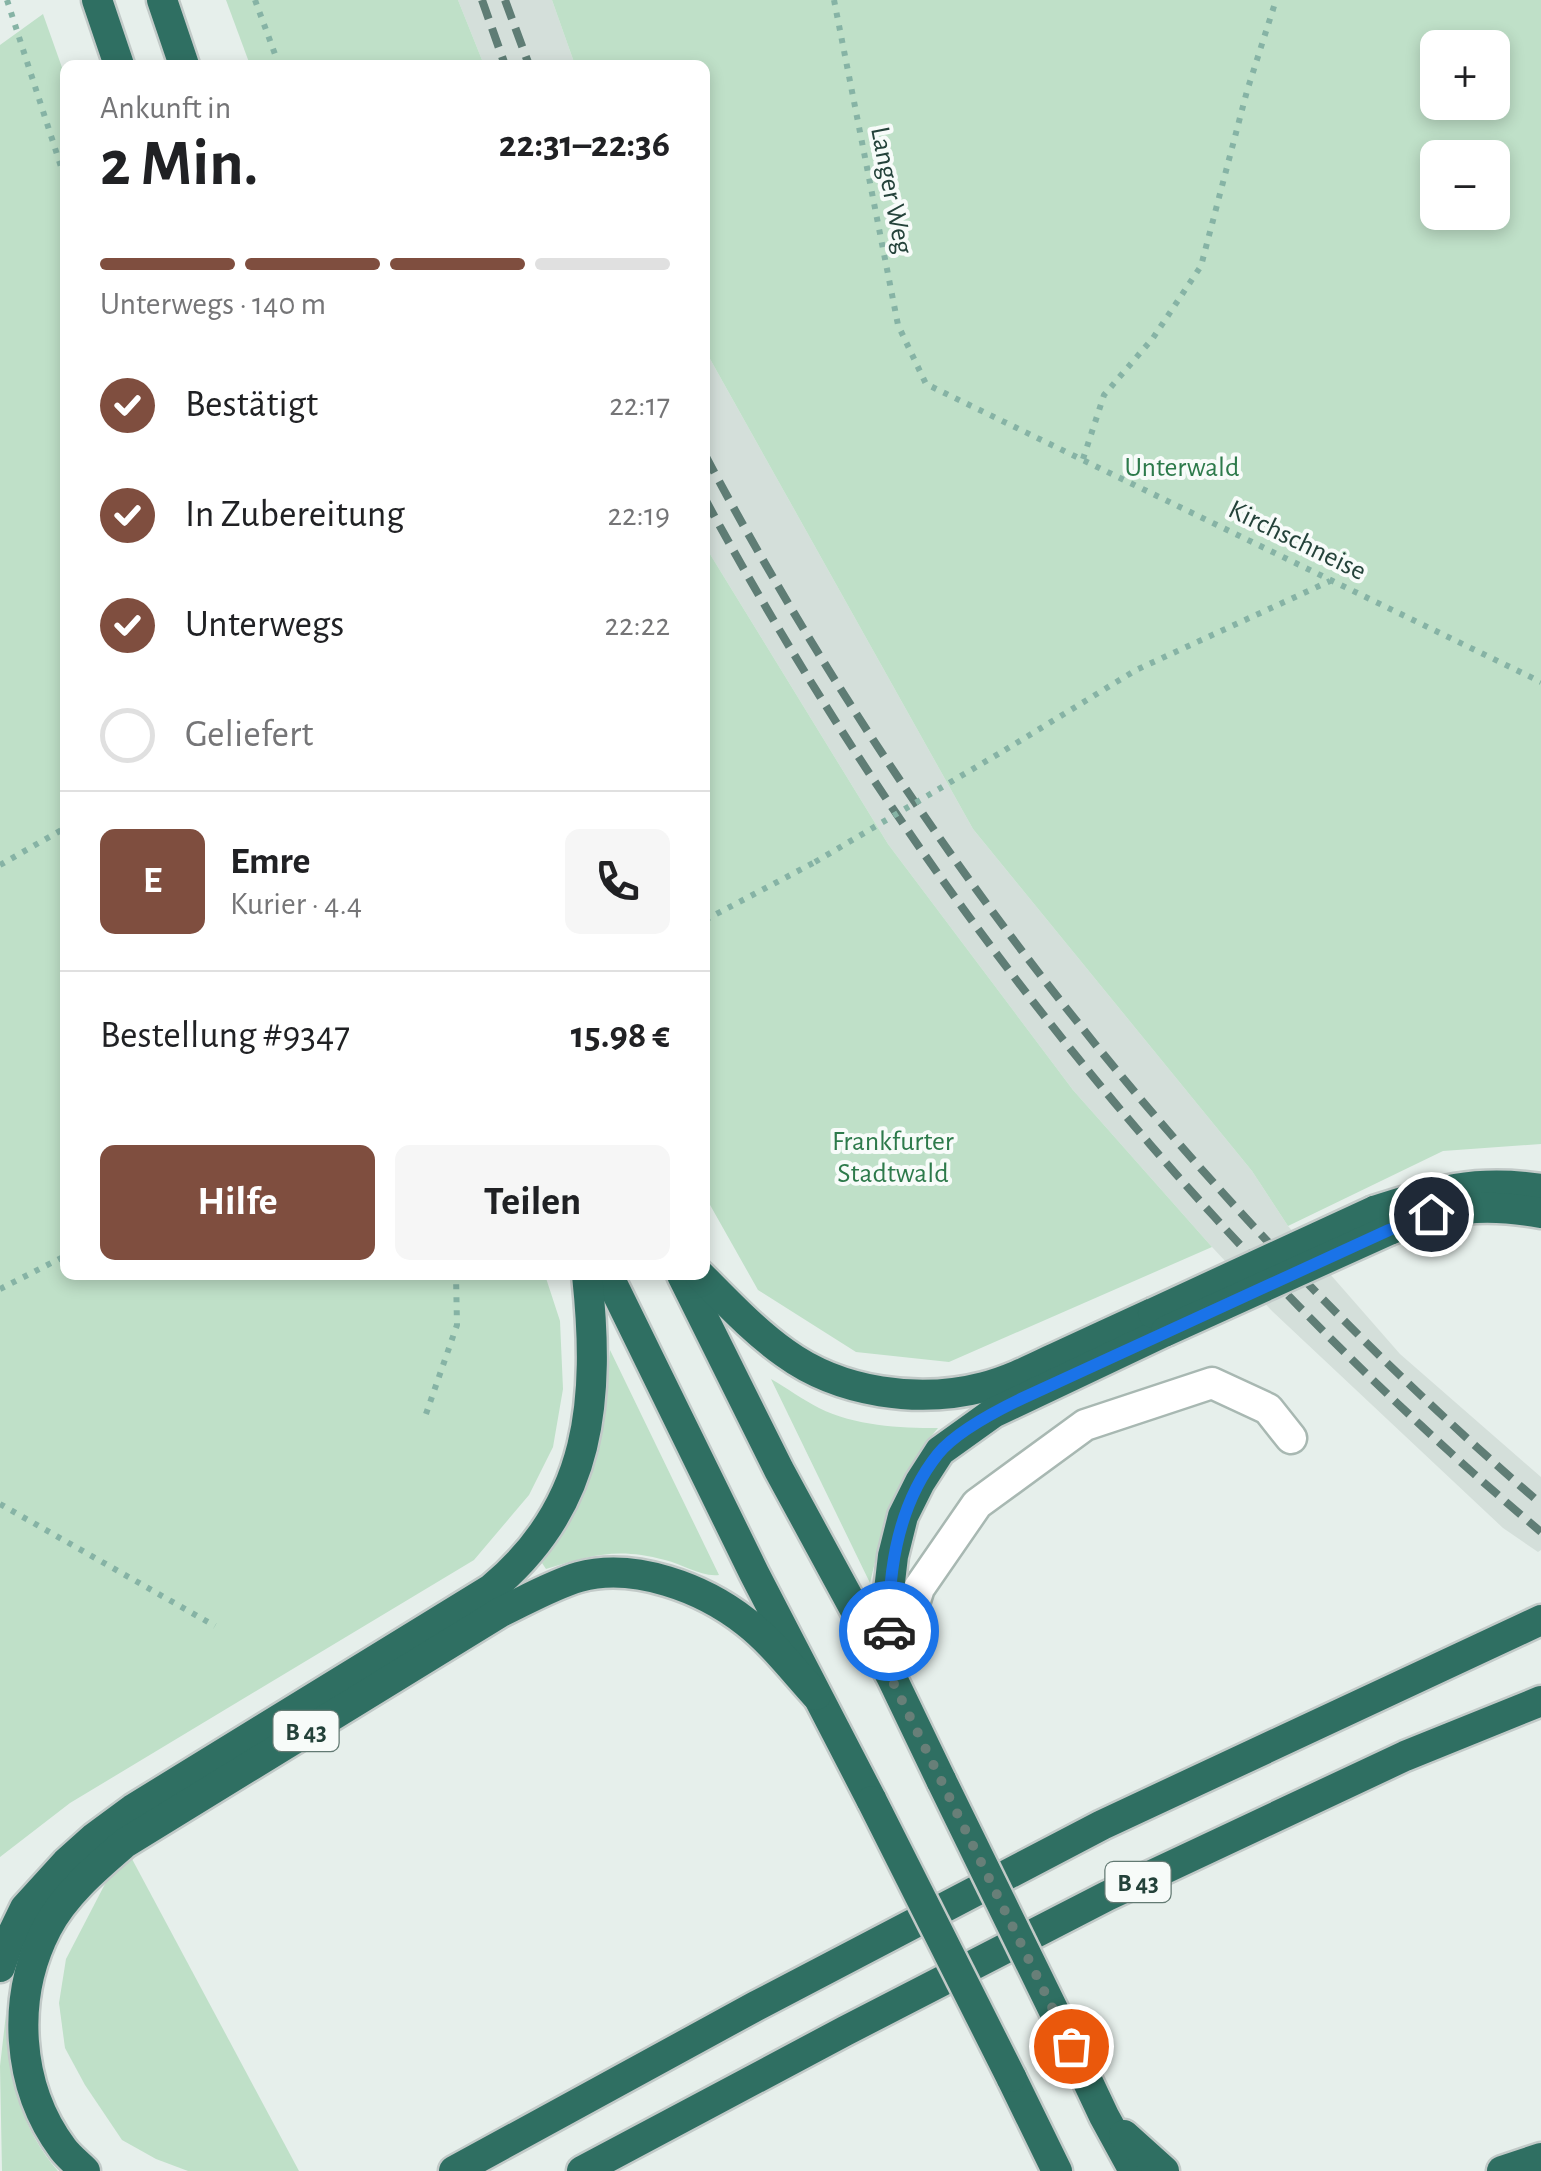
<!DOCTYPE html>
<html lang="de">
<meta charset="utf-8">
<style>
:root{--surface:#fff;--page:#f6f6f6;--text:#202124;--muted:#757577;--line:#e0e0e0;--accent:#7f4e3f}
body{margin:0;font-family:"Alegreya Sans",sans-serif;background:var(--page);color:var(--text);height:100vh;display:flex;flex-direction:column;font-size:38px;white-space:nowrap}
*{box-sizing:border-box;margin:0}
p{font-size:32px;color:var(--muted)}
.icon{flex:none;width:55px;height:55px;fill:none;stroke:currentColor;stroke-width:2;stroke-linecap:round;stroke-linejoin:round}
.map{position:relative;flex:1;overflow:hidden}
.side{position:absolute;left:60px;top:60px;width:650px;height:1220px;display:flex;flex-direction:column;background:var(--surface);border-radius:15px;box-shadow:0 5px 15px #0003}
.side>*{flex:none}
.buttons{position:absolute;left:1420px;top:30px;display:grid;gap:20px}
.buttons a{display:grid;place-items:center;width:90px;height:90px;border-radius:15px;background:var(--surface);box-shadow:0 5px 15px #0003;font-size:50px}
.pin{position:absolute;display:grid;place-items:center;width:85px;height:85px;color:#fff;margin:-42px;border:5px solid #fff;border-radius:50%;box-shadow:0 2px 10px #0007}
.courier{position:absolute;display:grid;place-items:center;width:100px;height:100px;margin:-50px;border:8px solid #1a73e8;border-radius:50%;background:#fff;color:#222;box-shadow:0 2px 12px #0007}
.headline em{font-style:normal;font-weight:700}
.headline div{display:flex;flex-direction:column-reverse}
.headline{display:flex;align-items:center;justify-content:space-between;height:170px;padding:0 40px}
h1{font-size:65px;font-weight:700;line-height:75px}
.bar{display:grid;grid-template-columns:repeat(4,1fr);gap:15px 10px;align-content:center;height:120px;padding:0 40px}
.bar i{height:12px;border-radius:8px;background:var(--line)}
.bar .current{background:var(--accent)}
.bar p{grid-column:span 4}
.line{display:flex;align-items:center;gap:25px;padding:0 40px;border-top:2px solid var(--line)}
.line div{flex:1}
.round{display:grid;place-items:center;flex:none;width:105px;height:105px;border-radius:15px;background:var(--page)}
ol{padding:0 40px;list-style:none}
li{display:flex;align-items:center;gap:30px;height:110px}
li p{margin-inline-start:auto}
li .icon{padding:10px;border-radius:50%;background:var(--accent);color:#fff;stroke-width:4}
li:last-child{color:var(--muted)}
li i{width:55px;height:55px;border:5px solid var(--line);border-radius:50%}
.button{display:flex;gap:20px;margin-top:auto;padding:20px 40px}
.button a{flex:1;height:115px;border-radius:15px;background:var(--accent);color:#fff;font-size:40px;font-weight:700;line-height:115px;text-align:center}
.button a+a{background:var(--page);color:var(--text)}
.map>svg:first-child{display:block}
.built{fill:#d4dfda}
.green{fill:#bfe0c8;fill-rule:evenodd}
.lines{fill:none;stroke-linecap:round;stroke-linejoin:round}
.minor-casing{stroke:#a8b8b2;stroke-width:35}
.highway-casing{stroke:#c2cac8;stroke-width:35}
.path{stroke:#86b3a5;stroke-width:6;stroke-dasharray:5 8;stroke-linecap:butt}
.minor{stroke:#fff;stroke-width:30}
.highway{stroke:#2f6f62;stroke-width:30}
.rail{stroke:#5f7d75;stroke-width:8;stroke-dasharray:20 10;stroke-linecap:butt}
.highway-bridge-casing{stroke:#c2cac8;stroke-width:35;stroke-linecap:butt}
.path-bridge{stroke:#86b3a5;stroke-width:6;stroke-dasharray:5 8;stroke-linecap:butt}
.highway-bridge{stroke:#2f6f62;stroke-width:30}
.done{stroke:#687f78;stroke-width:10;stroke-dasharray:0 18}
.route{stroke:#1a73e8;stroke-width:12}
.labels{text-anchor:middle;stroke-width:8;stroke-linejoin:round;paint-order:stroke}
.shield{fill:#f7fbf9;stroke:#637a73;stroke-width:2.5}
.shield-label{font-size:25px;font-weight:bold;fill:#24423a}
.street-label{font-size:28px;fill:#24423a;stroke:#f7fbf9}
.park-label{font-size:28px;fill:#2d7a4b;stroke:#f7fbf9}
</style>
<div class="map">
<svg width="1541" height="2171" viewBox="0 0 1541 2171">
<rect width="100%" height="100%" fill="#e6efeb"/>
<!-- built -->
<g class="built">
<polygon points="458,0 552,0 575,65 484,65"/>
<polygon points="705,350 973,829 1252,1171 1288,1226 1400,1354 1541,1477 1541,1550 1538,1552 1503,1528 1272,1311 1212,1247 1073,1090 888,844 705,546"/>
</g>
<!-- green -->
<g class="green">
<polygon points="226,0 458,0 484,65 250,65"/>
<path d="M 552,0 L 1541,0 L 1541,1144 L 1443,1151 L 1288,1226 L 1252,1171 L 973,829 L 705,350 L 705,65 L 575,65 ZM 1438,48 L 1492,48 L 1492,102 L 1438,102 ZM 1438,158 L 1492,158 L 1492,212 L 1438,212 Z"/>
<polygon points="43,14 65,76 65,1275 545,1275 560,1321 563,1389 553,1447 529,1495 474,1560 70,1803 0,1857 0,45"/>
<polygon points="705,546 888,844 1073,1090 1212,1247 949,1362 856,1352 758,1290 705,1196"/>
<path d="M 610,1350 L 719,1575 C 700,1577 683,1564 665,1560 C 617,1547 592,1555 546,1569 L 542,1563 C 598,1492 603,1437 610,1350 Z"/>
<path d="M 771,1379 C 787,1388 803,1400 819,1408 C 855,1426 899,1428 938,1428 C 896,1479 885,1520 870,1583 Z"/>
<polygon points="132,1859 299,2171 188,2171 156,2159 122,2140 85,2085 65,2048 59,2003 66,1959 106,1882"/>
<path d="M 6,2014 C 9,2073 18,2125 58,2171 L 2,2171 L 0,2066 Z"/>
</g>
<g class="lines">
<!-- minor casing -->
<g class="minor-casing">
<polyline id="minor" points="892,1673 919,1588 977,1504 1085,1425 1212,1383 1268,1409 1291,1438"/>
</g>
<!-- highway casing -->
<g class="highway-casing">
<g id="highway">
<polyline points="97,0 119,65"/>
<polyline points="162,0 184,65"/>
<path d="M 1374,1211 C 1435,1191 1476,1179 1541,1189"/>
<path d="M 1389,1230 C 1446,1208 1480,1202 1541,1213"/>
<polyline points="608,1275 754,1573 872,1801"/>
<polyline points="682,1275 779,1470 891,1676 942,1782"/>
<path d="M 700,1275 C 727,1302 754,1331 785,1353 C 840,1393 919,1404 984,1387 C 1008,1381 1032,1369 1055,1358 C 1088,1343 1120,1328 1153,1313"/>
<polyline points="890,1668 888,1599 893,1556 903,1516 920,1482 940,1451 993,1413 1166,1331"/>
<path d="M 0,1967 L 9,1941 L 25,1908 L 66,1863 L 95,1837 L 133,1809 L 491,1589 C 593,1505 600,1398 587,1275"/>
<polyline points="1071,2046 1104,2116 1134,2171"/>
<polyline points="1011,2077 1057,2171"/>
<polyline points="1124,2135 1164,2171"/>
<path d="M 85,2171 C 78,2164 69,2157 63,2149 C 16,2086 11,1997 47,1928 C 65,1894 96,1868 125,1843 L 501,1612 C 526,1600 552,1585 579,1577 C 634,1562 703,1588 746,1622 C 772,1642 794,1671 816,1695"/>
<polyline points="454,2171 756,2006 1102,1825 1541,1620"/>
<polyline points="582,2171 845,2031 1107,1896 1405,1756 1541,1701"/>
<polyline points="1502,2171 1541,2158"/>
</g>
</g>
<!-- path -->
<g class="path">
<polyline points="7,0 65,179"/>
<polyline points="255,0 279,65"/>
<polyline points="834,0 898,325 926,384 1541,682"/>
<polyline points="1083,459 1104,395 1153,338 1201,266 1247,91 1276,0"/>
<polyline points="1005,750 1136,670 1330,581"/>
<polyline points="0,865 65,828"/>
<polyline points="705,920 815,862"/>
<polyline points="0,1289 65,1256"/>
<polyline points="426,1414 457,1325 456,1275"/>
<polyline points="0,1504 215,1626"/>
</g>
<!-- minor -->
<use href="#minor" class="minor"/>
<!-- highway -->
<use href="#highway" class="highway"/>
<!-- rail -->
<g class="rail">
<polyline points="482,0 505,65"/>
<polyline points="505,0 529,65"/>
<path d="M 705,455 C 917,854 1199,1208 1541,1504"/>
<path d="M 705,499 C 917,891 1201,1244 1541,1532"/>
</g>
<!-- highway-bridge casing -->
<g class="highway-bridge-casing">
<g id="highway-bridge">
<polyline points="1153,1313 1374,1211"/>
<polyline points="1166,1331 1389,1230"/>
<polyline points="942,1782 1071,2046"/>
<polyline points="872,1801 1011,2077"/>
</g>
</g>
<!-- path-bridge -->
<polyline class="path-bridge" points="815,862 1005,750"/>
<!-- highway-bridge -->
<use href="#highway-bridge" class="highway-bridge"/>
</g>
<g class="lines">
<!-- done -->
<polyline class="done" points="889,1631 890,1676 1071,2046"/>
<!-- route -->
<path class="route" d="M 889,1631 C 888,1569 898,1504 938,1454 C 956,1432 998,1410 1023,1398 L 1389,1230 L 1431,1214"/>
</g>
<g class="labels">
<!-- shield labels -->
<g class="shield">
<rect x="273.5" y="1711" width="65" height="40" rx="8"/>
<rect x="1105.5" y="1862" width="65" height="40" rx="8"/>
</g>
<g class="shield-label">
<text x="306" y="1740">B 43</text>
<text x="1138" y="1891">B 43</text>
</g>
<!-- street labels -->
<g class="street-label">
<text transform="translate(893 190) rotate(79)" y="10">Langer Weg</text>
<text transform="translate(1298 539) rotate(26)" y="10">Kirchschneise</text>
</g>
<!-- park labels -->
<g class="park-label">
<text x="1182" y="476">Unterwald</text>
<text x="893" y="1150">Frankfurter<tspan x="893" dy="32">Stadtwald</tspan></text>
</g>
</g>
</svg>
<div class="buttons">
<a>+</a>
<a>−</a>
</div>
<div class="pin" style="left:1071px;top:2046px;background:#ea580c"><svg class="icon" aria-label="bag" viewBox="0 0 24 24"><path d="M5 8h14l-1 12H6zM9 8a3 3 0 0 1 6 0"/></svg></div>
<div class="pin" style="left:1431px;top:1214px;background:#1f2937"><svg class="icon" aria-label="home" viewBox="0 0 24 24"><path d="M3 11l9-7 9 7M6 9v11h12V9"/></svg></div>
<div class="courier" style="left:889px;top:1631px"><svg class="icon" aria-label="car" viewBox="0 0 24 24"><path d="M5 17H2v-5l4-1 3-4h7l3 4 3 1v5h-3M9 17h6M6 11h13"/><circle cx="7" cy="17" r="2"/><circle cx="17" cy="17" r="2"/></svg></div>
<section class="side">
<div class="headline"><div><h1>2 Min.</h1><p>Ankunft in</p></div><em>22:31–22:36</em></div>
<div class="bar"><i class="current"></i><i class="current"></i><i class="current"></i><i></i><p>Unterwegs · 140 m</p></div>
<ol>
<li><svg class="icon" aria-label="check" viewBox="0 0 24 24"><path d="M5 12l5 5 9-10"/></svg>Bestätigt<p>22:17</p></li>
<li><svg class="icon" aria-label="check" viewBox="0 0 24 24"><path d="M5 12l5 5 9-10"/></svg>In Zubereitung<p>22:19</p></li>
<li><svg class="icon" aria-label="check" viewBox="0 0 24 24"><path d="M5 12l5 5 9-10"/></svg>Unterwegs<p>22:22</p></li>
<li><i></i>Geliefert</li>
</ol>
<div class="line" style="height:180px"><b class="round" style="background:var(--accent);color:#fff">E</b><div><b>Emre</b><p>Kurier · 4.4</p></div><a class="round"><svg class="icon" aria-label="phone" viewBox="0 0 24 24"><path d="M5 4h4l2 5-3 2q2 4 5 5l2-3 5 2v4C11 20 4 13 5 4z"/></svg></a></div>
<div class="line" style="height:130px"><div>Bestellung #9347</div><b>15.98 €</b></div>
<div class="button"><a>Hilfe</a><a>Teilen</a></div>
</section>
</div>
